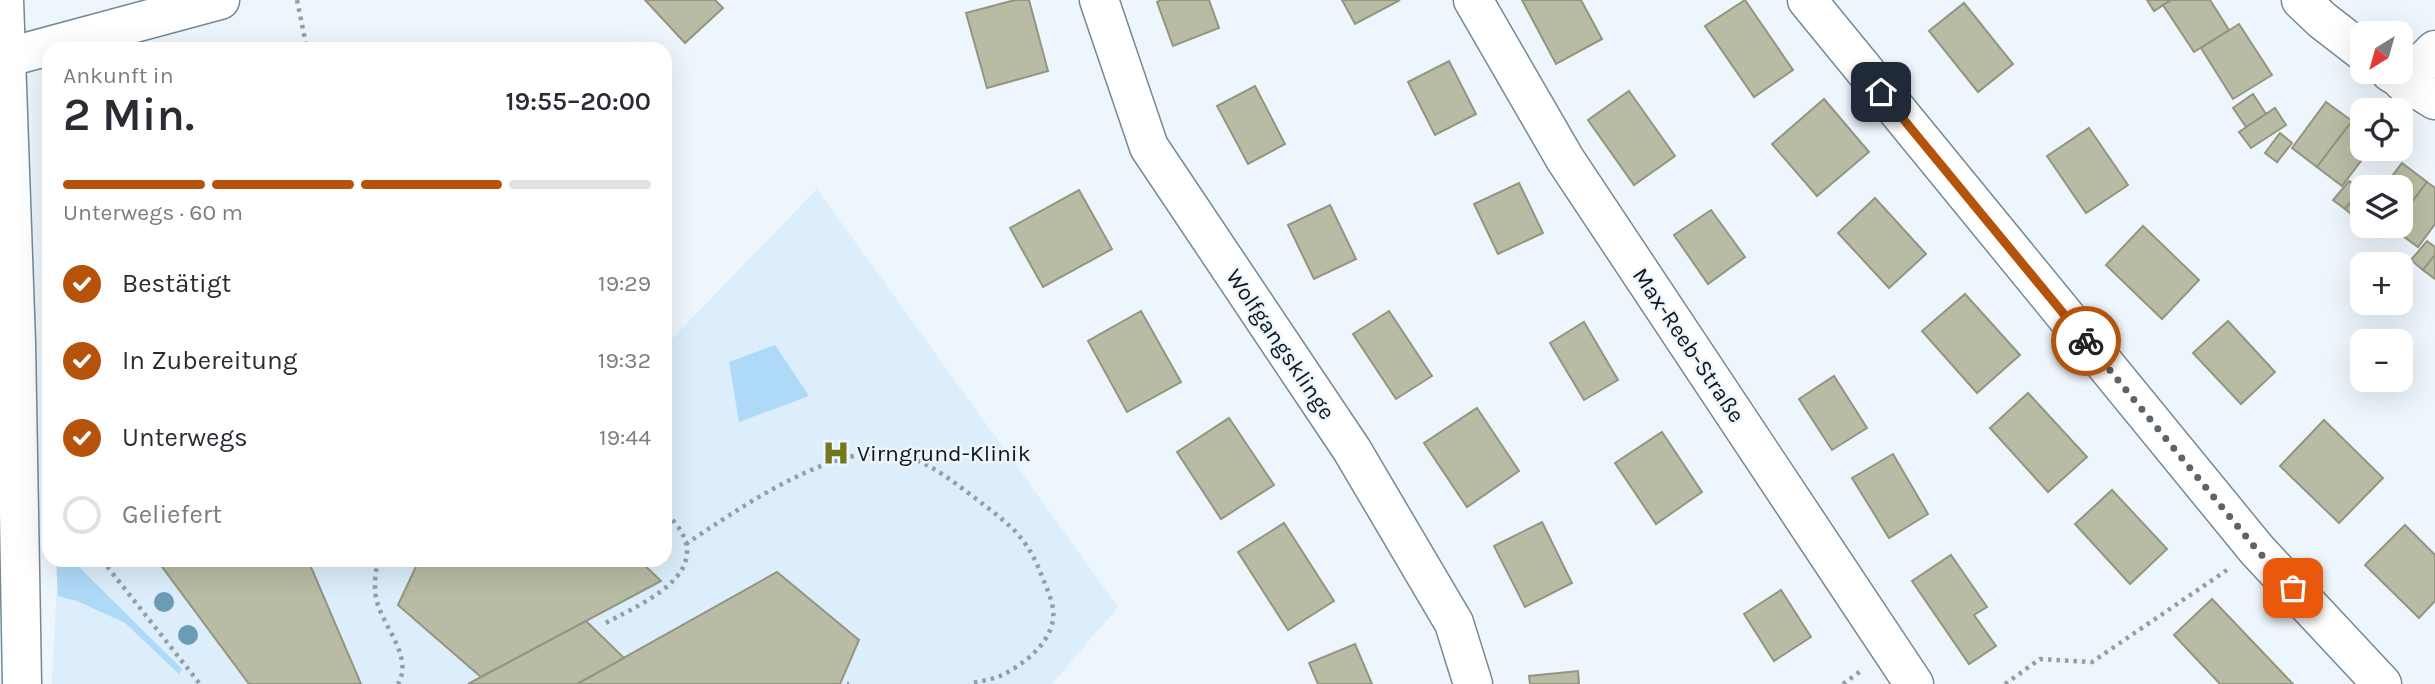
<!DOCTYPE html>
<html lang="de">
<meta charset="utf-8">
<style>
:root{--surface:#fff;--page:#f2f2f3;--text:#2b2b33;--muted:#7c7c81;--line:#e1e1e2;--accent:#b45309}
body{margin:0;font-family:Karla,sans-serif;background:var(--page);color:var(--text);height:100vh;display:flex;flex-direction:column;font-size:26px;white-space:nowrap}
*{box-sizing:border-box;margin:0}
p{font-size:23px;color:var(--muted)}
.icon{flex:none;width:38px;height:38px;fill:none;stroke:currentColor;stroke-width:2;stroke-linecap:round;stroke-linejoin:round}
.map{position:relative;flex:1;overflow:hidden}
.panel{position:absolute;left:42px;top:42px;width:630px;height:525px;display:flex;flex-direction:column;background:var(--surface);border-radius:21px;box-shadow:0 7px 28px #0002}
.panel>*{flex:none}
.needle{width:46px;rotate:217deg}
.controls{position:absolute;left:2350px;top:21px;display:grid;gap:14px}
.controls a{display:grid;place-items:center;width:63px;height:63px;border-radius:14px;background:var(--surface);box-shadow:0 7px 28px #0002;font-size:35px}
.pin{position:absolute;display:grid;place-items:center;width:60px;height:60px;color:#fff;margin:-30px;border-radius:14px;box-shadow:0 4px 10px #0006}
.courier{position:absolute;display:grid;place-items:center;width:70px;height:70px;margin:-35px;border:5px solid #b45309;border-radius:50%;background:#fff;color:#222;box-shadow:0 2px 9px #0007}
.head em{font-style:normal;font-weight:600}
.head div{display:flex;flex-direction:column-reverse}
.head{display:flex;align-items:center;justify-content:space-between;height:119px;padding:0 21px}
h1{font-size:46px;font-weight:600;line-height:52px}
.bar{display:grid;grid-template-columns:repeat(4,1fr);gap:10px 7px;align-content:center;height:84px;padding:0 21px}
.bar i{height:9px;border-radius:5px;background:var(--line)}
.bar .selected{background:var(--accent)}
.bar p{grid-column:span 4}
ol{padding:0 21px;list-style:none}
li{display:flex;align-items:center;gap:21px;height:77px}
li p{margin-inline-start:auto}
li .icon{padding:7px;border-radius:50%;background:var(--accent);color:#fff;stroke-width:4}
li:last-child{color:var(--muted)}
li i{width:38px;height:38px;border:4px solid var(--line);border-radius:50%}
.map>svg:first-child{display:block}
.built{fill:#dceefb}
.green{fill:#afdaf7}
.building{fill:#b9bca4;stroke:#93957e;stroke-width:2}
.lines{fill:none;stroke-linecap:round;stroke-linejoin:round}
.minor-casing{stroke:#748998;stroke-width:41}
.path{stroke:#959ea3;stroke-width:4.5;stroke-dasharray:3.5 5;stroke-linecap:butt}
.minor{stroke:#fff;stroke-width:38}
.tree{fill:#6b9cb4}
.done{stroke:#5c646a;stroke-width:7;stroke-dasharray:0 12.6}
.route{stroke:#b45309;stroke-width:9}
.labels{text-anchor:middle;stroke-width:5;stroke-linejoin:round;paint-order:stroke}
.street-label{font-size:23px;fill:#0e161b;stroke:#edf6fc}
.poi-label{font-size:23px;fill:#0e161b;stroke:#edf6fc;text-anchor:start}
</style>
<div class="map">
<svg width="2435" height="684" viewBox="0 0 2435 684">
<rect width="100%" height="100%" fill="#edf6fc"/>
<!-- built -->
<polygon class="built" points="817,189 1118,607 1052,684 52,684 58,560 665,560 665,346"/>
<!-- green -->
<g class="green">
<polygon points="775,345 809,396 739,422 729,362"/>
<polygon points="56,560 72,560 182,669 179,674 125,623 77,601 58,596"/>
</g>
<!-- building -->
<g class="building">
<polygon points="645,0 715,0 723,8 685,43"/>
<polygon points="1015,0 1029,0 1048,71 987,88 966,13"/>
<polygon points="1161,0 1209,0 1219,28 1173,46 1157,2"/>
<polygon points="1342,0 1400,0 1355,24"/>
<polygon points="1522,0 1581,0 1602,39 1556,64"/>
<polygon points="1745,0 1793,70 1754,97 1705,26"/>
<polygon points="2147,0 2171,0 2154,11"/>
<polygon points="2171,0 2210,0 2229,30 2194,52 2163,5"/>
<polygon points="1964,3 2013,64 1978,92 1929,31"/>
<polygon points="2239,24 2272,75 2233,99 2201,48"/>
<polygon points="1449,61 1476,114 1435,135 1408,82"/>
<polygon points="1255,86 1285,144 1248,164 1217,106"/>
<polygon points="1629,91 1675,156 1634,185 1588,120"/>
<polygon points="2253,94 2266,114 2246,127 2233,108"/>
<polygon points="1824,99 1869,152 1817,196 1772,144"/>
<polygon points="2326,102 2352,121 2317,167 2292,148"/>
<polygon points="2275,108 2286,125 2251,148 2239,132"/>
<polygon points="2352,121 2362,129 2362,149 2370,149 2342,186 2317,167"/>
<polygon points="2089,128 2128,185 2086,213 2047,156"/>
<polygon points="2280,133 2292,143 2277,162 2265,153"/>
<polygon points="2402,163 2427,182 2401,217 2401,187 2384,187"/>
<polygon points="2349,181 2361,190 2345,209 2333,200"/>
<polygon points="2427,182 2435,188 2435,224 2418,247 2392,228 2394,226 2401,226 2401,217"/>
<polygon points="1519,183 1543,233 1498,254 1474,204"/>
<polygon points="1079,190 1112,249 1043,287 1010,228"/>
<polygon points="2361,190 2362,212 2357,219 2345,209"/>
<polygon points="1875,198 1926,254 1889,288 1838,233"/>
<polygon points="1330,205 1356,259 1314,279 1288,225"/>
<polygon points="1711,210 1745,257 1708,284 1674,235"/>
<polygon points="2143,226 2199,280 2162,319 2106,265"/>
<polygon points="2427,241 2435,247 2435,255 2423,270 2411,260"/>
<polygon points="2435,255 2435,279 2423,270"/>
<polygon points="1965,294 2020,355 1977,393 1922,331"/>
<polygon points="1141,311 1181,382 1127,412 1088,341"/>
<polygon points="1389,311 1432,376 1396,399 1353,334"/>
<polygon points="2228,321 2275,372 2241,404 2193,353"/>
<polygon points="1584,322 1618,380 1584,400 1550,343"/>
<polygon points="1834,376 1867,428 1832,450 1799,399"/>
<polygon points="2028,393 2087,457 2048,492 1990,428"/>
<polygon points="1477,408 1519,471 1467,507 1424,443"/>
<polygon points="1229,418 1274,485 1221,519 1177,452"/>
<polygon points="2324,420 2383,478 2339,523 2280,466"/>
<polygon points="1662,432 1702,492 1656,524 1615,463"/>
<polygon points="1893,454 1928,514 1889,538 1852,478"/>
<polygon points="2112,490 2167,549 2130,584 2075,524"/>
<polygon points="1542,522 1572,583 1525,607 1494,546"/>
<polygon points="1284,523 1334,601 1288,630 1238,552"/>
<polygon points="2405,525 2435,555 2435,601 2419,618 2365,565"/>
<polygon points="1951,555 1987,607 1974,615 1996,646 1969,664 1912,581"/>
<polygon points="157,560 308,560 361,684 249,684"/>
<polygon points="419,560 639,560 661,581 481,677 398,605"/>
<polygon points="777,572 859,640 840,684 577,684"/>
<polygon points="1781,590 1811,637 1774,661 1744,614"/>
<polygon points="2212,599 2293,684 2220,684 2174,635"/>
<polygon points="586,621 624,658 577,684 468,684"/>
<polygon points="1355,644 1372,684 1318,684 1309,663"/>
<polygon points="1578,671 1579,684 1530,684 1529,676"/>
</g>
<g class="lines">
<!-- minor casing -->
<g class="minor-casing">
<g id="minor">
<polyline points="4,0 16,342 22,684"/>
<polyline points="1099,0 1149,147 1352,450 1454,623 1473,684"/>
<polyline points="1473,0 1565,159 1914,684"/>
<polyline points="1807,0 2257,550 2382,684"/>
<polyline points="2301,0 2322,20 2362,51"/>
<polyline points="5,58 220,0"/>
<polyline points="2390,72 2435,100"/>
<polyline points="2403,82 2435,50"/>
</g>
</g>
<!-- path -->
<g class="path">
<polyline points="297,0 307,49"/>
<path d="M 686,544 C 737,510 819,452 882,453 C 915,453 942,473 967,492 C 983,504 999,516 1013,529 C 1027,543 1036,560 1043,579 C 1048,591 1055,606 1053,620 C 1049,645 1022,666 1000,676 C 991,680 979,681 969,684"/>
<polyline points="102,560 200,684"/>
<path d="M 378,560 C 375,574 373,591 378,605 C 386,630 413,658 398,684"/>
<path d="M 606,623 C 632,608 696,583 686,543 C 683,531 673,520 665,511"/>
<polyline points="847,684 849,684"/>
<polyline points="1843,684 1862,670"/>
<polyline points="2005,684 2040,659 2092,662 2227,570"/>
</g>
<!-- minor -->
<use href="#minor" class="minor"/>
</g>
<!-- trees -->
<g class="tree">
<circle cx="164" cy="602" r="10"/>
<circle cx="188" cy="635" r="10"/>
</g>
<g class="lines">
<!-- done -->
<polyline class="done" points="2086,341 2257,550 2293,588"/>
<!-- route -->
<polyline class="route" points="1881,92 2086,341"/>
</g>
<!-- icons -->
<defs>
<g id="hospital-bare" transform="scale(2.1)"><path d="M-5-5h3v3.5h4V-5h3V5h-3V1.5h-4V5h-3Z" fill="#72761d" stroke="#edf6fc" stroke-width="2.5" paint-order="stroke"/></g>
</defs>
<g fill-rule="evenodd">
<use href="#hospital-bare" x="836" y="453"/>
</g>
<g class="labels">
<!-- street labels -->
<g class="street-label">
<text transform="translate(1281 344) rotate(56)" y="8">Wolfgangsklinge</text>
<text transform="translate(1689 345) rotate(56)" y="8">Max-Reeb-Straße</text>
</g>
<!-- poi labels -->
<g class="poi-label">
<text x="857" y="461">Virngrund-Klinik</text>
</g>
</g>
</svg>
<div class="controls">
<a><svg class="needle" viewBox="-14 -14 28 28"><path d="M0-13l5 13h-10z" fill="#e53935"/><path d="M0 13l5-13h-10z" fill="#7c7c81"/></svg></a>
<a><svg class="icon" aria-label="locate" viewBox="0 0 24 24"><circle cx="12" cy="12" r="6"/><path d="M12 2v4M12 18v4M2 12h4M18 12h4"/></svg></a>
<a><svg class="icon" aria-label="layers" viewBox="0 0 24 24"><path d="M12 4l9 5-9 5-9-5zM3 14l9 5 9-5"/></svg></a>
<a>+</a>
<a>−</a>
</div>
<div class="pin" style="left:2293px;top:588px;background:#ea580c"><svg class="icon" aria-label="bag" viewBox="0 0 24 24"><path d="M5 8h14l-1 12H6zM9 8a3 3 0 0 1 6 0"/></svg></div>
<div class="pin" style="left:1881px;top:92px;background:#1f2937"><svg class="icon" aria-label="home" viewBox="0 0 24 24"><path d="M3 11l9-7 9 7M6 9v11h12V9"/></svg></div>
<div class="courier" style="left:2086px;top:341px"><svg class="icon" aria-label="bike" viewBox="0 0 24 24"><circle cx="6" cy="16" r="4"/><circle cx="18" cy="16" r="4"/><path d="M6 16l4-8h5l3 8M10 8l3 8H6M13 5h3"/></svg></div>
<section class="panel">
<div class="head"><div><h1>2 Min.</h1><p>Ankunft in</p></div><em>19:55–20:00</em></div>
<div class="bar"><i class="selected"></i><i class="selected"></i><i class="selected"></i><i></i><p>Unterwegs · 60 m</p></div>
<ol>
<li><svg class="icon" aria-label="check" viewBox="0 0 24 24"><path d="M5 12l5 5 9-10"/></svg>Bestätigt<p>19:29</p></li>
<li><svg class="icon" aria-label="check" viewBox="0 0 24 24"><path d="M5 12l5 5 9-10"/></svg>In Zubereitung<p>19:32</p></li>
<li><svg class="icon" aria-label="check" viewBox="0 0 24 24"><path d="M5 12l5 5 9-10"/></svg>Unterwegs<p>19:44</p></li>
<li><i></i>Geliefert</li>
</ol>
</section>
</div>
